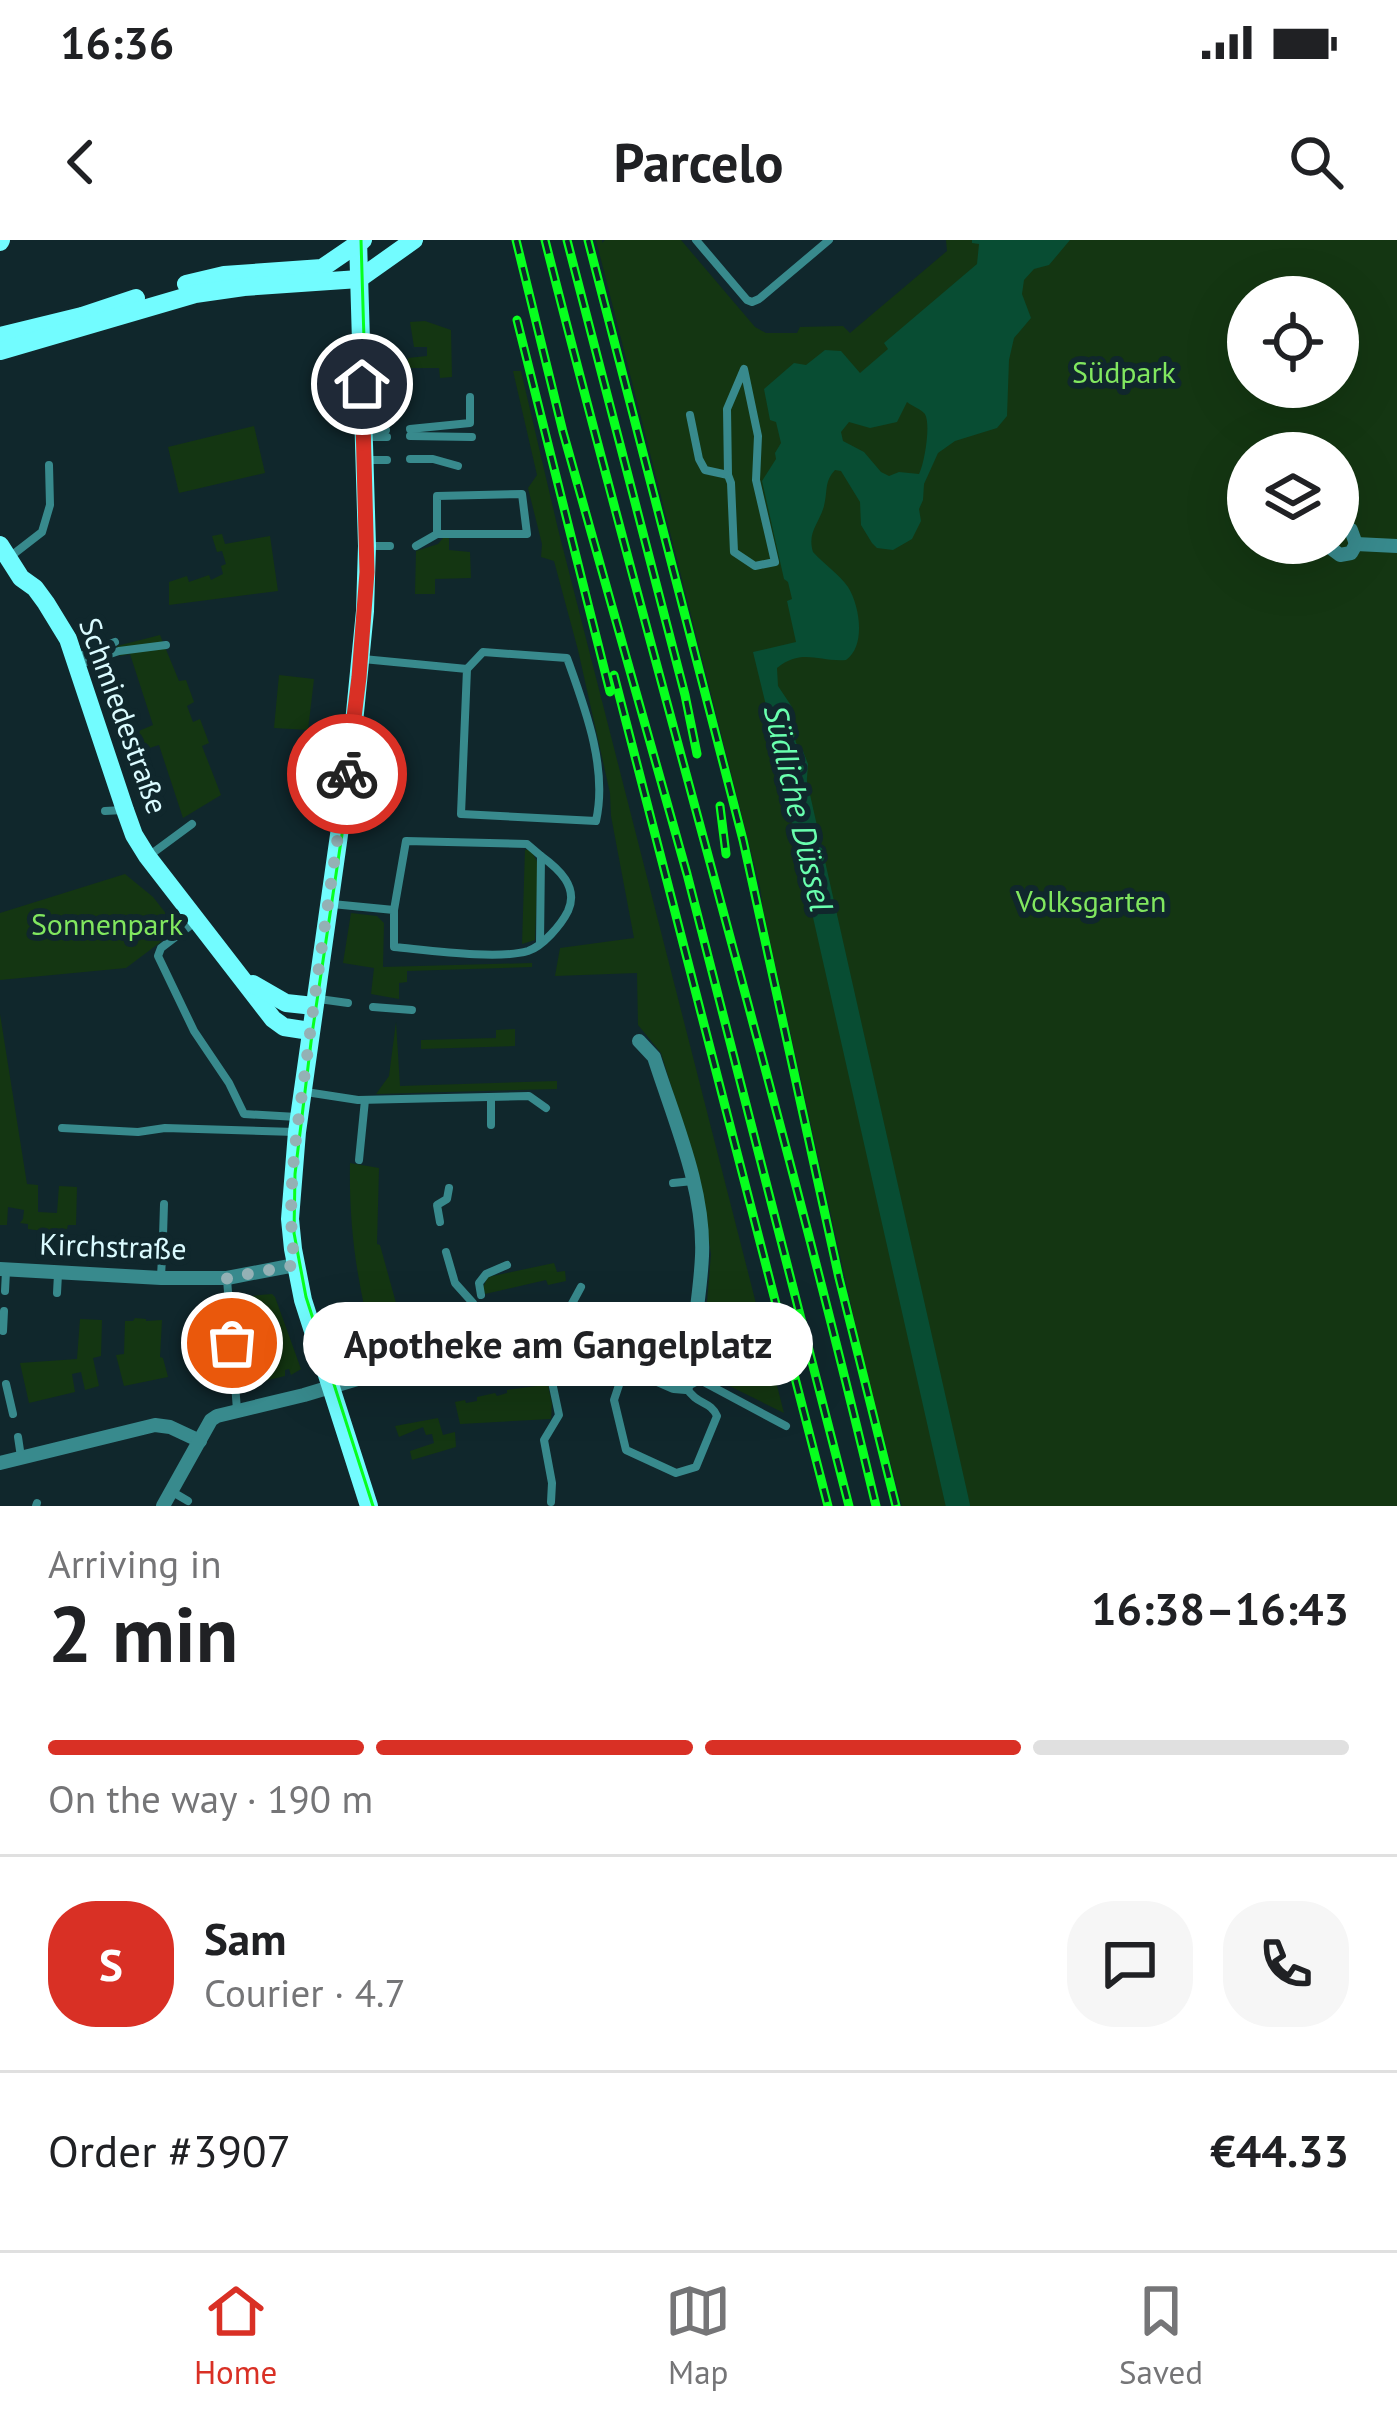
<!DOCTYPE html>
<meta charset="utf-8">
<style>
:root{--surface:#fff;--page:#f6f6f6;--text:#202124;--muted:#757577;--line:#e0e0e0;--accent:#d93025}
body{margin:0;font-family:"PT Sans",sans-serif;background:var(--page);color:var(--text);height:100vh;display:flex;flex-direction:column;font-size:45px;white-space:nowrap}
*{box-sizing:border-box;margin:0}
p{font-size:39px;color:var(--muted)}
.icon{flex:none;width:66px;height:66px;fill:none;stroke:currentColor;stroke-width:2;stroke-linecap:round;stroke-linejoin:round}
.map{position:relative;height:1266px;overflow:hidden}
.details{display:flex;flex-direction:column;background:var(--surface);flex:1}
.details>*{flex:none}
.controls{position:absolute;left:1227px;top:36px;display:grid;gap:24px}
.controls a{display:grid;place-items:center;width:132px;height:132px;border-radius:50%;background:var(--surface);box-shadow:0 12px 48px #0002;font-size:60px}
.pin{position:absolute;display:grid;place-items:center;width:102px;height:102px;color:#fff;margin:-51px;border:6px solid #fff;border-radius:50%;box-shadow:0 3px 12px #0007}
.courier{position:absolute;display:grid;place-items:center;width:120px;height:120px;margin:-60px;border:9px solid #d93025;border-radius:50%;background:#fff;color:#222;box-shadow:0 3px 15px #0007}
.bubble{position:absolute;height:84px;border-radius:42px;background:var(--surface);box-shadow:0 12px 48px #0002;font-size:39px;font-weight:600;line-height:84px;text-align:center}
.overview em{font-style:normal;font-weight:600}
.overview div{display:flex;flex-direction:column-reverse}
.overview{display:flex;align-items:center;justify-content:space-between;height:204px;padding:0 48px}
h1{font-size:78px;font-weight:600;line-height:90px}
.bar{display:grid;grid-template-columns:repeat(4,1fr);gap:18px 12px;align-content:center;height:144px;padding:0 48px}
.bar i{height:15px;border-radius:9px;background:var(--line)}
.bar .current{background:var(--accent)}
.bar p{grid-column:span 4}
.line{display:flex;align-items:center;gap:30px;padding:0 48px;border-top:3px solid var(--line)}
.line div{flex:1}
.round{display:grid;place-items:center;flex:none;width:126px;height:126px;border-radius:48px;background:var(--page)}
.status{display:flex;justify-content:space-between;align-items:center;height:84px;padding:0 60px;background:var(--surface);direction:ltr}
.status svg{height:33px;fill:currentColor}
header{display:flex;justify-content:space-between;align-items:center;height:156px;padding:0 48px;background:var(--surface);font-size:54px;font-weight:600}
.menu{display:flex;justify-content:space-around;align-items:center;height:168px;border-top:3px solid var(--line);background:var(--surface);font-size:33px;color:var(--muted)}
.menu a{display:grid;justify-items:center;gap:6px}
.menu .current{color:var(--accent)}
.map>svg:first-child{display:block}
.green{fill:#143612;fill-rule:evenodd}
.water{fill:#084d33;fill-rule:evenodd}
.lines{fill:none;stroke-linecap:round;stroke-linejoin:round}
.river{stroke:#084d33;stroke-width:24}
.lane{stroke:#388a8d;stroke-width:8}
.street{stroke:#388a8d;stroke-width:14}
.secondary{stroke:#72fcff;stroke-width:18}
.tram{stroke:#07ff1e;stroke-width:3}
.rail-casing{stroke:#07ff1e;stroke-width:9}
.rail{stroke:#10272c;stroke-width:4.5;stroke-dasharray:14;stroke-linecap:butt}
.done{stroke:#94b1b5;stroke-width:12;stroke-dasharray:0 21.6}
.route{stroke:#d93025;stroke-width:15}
.labels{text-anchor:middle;stroke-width:12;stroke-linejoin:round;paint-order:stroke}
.park-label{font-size:30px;fill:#81e75f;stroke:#10272c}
.street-label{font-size:30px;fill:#dbfbff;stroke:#10272c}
.water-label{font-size:33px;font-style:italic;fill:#69ffae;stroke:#10272c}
</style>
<div class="status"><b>16:36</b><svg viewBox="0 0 49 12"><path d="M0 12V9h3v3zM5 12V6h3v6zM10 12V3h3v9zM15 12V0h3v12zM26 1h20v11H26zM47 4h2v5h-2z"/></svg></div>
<header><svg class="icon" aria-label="back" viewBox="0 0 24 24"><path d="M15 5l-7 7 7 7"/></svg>Parcelo<svg class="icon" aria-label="search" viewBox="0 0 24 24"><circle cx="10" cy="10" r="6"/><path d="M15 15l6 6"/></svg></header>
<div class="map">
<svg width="1397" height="1266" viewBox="0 0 1397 1266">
<rect width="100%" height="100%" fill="#10272c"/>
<!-- green -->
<g class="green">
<path d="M 596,0 L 602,0 L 602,3 L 605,0 L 681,0 L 755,87 L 766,93 L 797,93 L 800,87 L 843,86 L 850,93 L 947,11 L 946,0 L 1397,0 L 1397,1266 L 902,1266 L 864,1123 L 764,674 L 760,647 ZM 1248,57 L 1338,57 L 1338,147 L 1248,147 ZM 1248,213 L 1338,213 L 1338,303 L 1248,303 Z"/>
<polygon points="425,81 451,90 452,137 440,138 439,128 408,128 408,118 427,116 427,107 414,107 410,82"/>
<polygon points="513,131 521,131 558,289 784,1173 701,1132 711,1014 700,940 661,813 638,785 637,733 555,736 560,708 634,698 611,576 610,553 578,410 554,321 541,317 542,304 528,248 537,235"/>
<polygon points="254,186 265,233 179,253 168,207"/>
<polygon points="222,294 225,304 270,296 278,351 169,365 169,342 187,336 189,342 209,335 211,340 223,334 221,326 226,324 222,311 217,312 212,296"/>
<polygon points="443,298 449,298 449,310 470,312 471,338 435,339 435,354 415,354 416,311 438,304"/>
<polygon points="160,395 179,441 186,440 194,462 187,466 193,482 200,479 209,503 202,506 221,555 183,578 159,505 140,511 134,493 153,485 130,414 120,416 117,406"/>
<polygon points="279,435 314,439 308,490 274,488"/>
<polygon points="530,609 538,623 535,700 522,704 525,610"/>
<polygon points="125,634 153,657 178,689 126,728 0,740 0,673"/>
<polygon points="351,673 377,676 384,683 383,727 532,723 532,727 407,731 407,742 399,743 399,759 371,754 374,728 343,723"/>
<polygon points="0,774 27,944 38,945 38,972 57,973 59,946 77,947 76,985 68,985 67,989 51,989 50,992 28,989 28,984 20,983 23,979 24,970 8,967 7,985 0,985"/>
<polygon points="396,782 400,846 557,841 557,849 376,854 389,836"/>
<polygon points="515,789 515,806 421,809 421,800 496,798 496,790"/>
<path d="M 350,923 L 379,928 L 377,1004 L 380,1005 L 396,1063 L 365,1070 C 354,1021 349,973 350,923 Z"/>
<polygon points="554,1023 557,1032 565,1031 566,1041 548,1045 546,1040 485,1054 483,1047 488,1037"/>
<polygon points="260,1055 272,1054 275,1057 301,1129 291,1135 289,1129 285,1130 285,1136 243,1146 234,1069 246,1064 244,1057"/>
<polygon points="135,1078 146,1079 146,1081 162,1080 160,1117 163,1118 168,1137 124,1146 116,1115 124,1114 125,1081 133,1081"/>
<polygon points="80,1079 102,1080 101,1116 93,1118 99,1146 85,1150 81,1132 72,1134 75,1152 29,1163 20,1123 77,1119"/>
<polygon points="547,1141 552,1164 551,1179 460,1184 455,1162 465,1160 466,1163 477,1161 477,1157 495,1153 497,1156 507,1153 507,1150 537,1146 537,1143"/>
<polygon points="438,1178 443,1195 455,1192 456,1207 412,1220 410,1211 434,1203 432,1194 426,1195 423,1187 399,1197 395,1186"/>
</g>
<!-- water -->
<path class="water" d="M 972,0 L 1070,0 L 1049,25 L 1034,29 L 1024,40 L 1022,54 L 1031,78 L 1014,98 L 1009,120 L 1007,176 L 997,188 L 955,201 L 938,213 L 924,244 L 923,260 L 919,269 L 921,281 L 912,299 L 893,310 L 877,308 L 872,303 L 861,285 L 860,262 L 841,231 L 835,230 C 824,242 828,250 824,266 C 819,284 807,292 813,312 C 824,324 839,334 848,347 C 860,366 866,406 846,420 C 818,422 802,408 777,428 L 778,446 L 792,467 L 791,480 L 796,503 L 803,511 L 808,524 L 806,552 L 788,556 L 753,412 L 796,402 L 787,361 L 792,359 L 788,342 L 784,339 L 762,241 L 776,219 L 775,213 L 781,203 L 776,182 L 770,180 L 764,149 L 794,123 L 806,125 L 825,110 L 841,111 L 860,133 L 888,109 L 884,103 L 977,24 L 979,4 L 972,3 ZM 907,162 C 912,166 919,168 924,173 C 932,181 924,226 919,234 L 899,232 L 889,236 L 881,232 L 864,212 L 843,201 L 841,192 L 849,182 L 870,188 L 897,182 Z"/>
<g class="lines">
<!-- river -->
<polyline class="river" points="791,525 958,1266"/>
<!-- lane -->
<g class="lane">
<polyline points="696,0 747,60 752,62 759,59 829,0"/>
<polygon points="744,129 758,196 756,240 775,322 755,326 734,312 731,243 728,235 727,169"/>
<polyline points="690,175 699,219 705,230 728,235"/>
<polyline points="410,189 470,183 470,157"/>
<polyline points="365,190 386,190"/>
<polyline points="410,196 472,197"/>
<polyline points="365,197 387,197"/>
<polyline points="410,219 433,219 458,226"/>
<polyline points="365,220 387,220"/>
<polyline points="368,306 390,306"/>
<polyline points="416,306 437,294 437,256 522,254 527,294 437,294"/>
<polyline points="11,316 42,292 50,265 49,225"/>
<polyline points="78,417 115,402"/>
<path d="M 363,419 L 467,429 L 483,412 L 567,418 C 585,468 608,528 596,581 L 461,574 L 467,429"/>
<polyline points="80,424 119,411 166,405"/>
<polyline points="329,500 352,503"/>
<polyline points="105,571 123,570"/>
<polyline points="150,615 192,584"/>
<path d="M 332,664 L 394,670 L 394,707 C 427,710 498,720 528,711 C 543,706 561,685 568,671 C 579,647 559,629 541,616"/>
<polyline points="394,670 406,601 527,604 541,616 540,703"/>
<polyline points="195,682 161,708 158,716 194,791 229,843 244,874 297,877"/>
<polyline points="319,759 348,763"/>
<polyline points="373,767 412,770"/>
<polyline points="306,852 358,860 529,856 546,868"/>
<polyline points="491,857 491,885"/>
<polyline points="62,888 138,892 165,888 295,892"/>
<polyline points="359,920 365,860"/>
<polyline points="673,943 693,941"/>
<polyline points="440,982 437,965 447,959 449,948"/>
<polyline points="163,996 164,964"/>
<polyline points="446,1012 455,1043 473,1063"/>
<polyline points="161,1036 162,1018"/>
<polyline points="227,1039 237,1170"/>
<polyline points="5,1051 6,1031"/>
<polyline points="57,1053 58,1034"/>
<polyline points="481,1055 479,1043 486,1034 507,1025"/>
<polyline points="487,1085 493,1107"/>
<polyline points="478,1087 483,1110"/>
<polyline points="3,1091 4,1071"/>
<polyline points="556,1093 581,1047"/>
<polyline points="541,1099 547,1118"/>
<path d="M 625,1127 L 614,1160 L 626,1210 L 676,1233 L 696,1227 L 717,1176 C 710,1160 697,1166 686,1147 L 700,1140 L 786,1186"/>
<polyline points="6,1144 13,1174"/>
<polyline points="18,1197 21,1217"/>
<polyline points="171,1251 188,1261"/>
<polyline points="551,1262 552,1243 544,1200 559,1175 552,1142"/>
<polyline points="36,1266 37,1263"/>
</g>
<!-- street -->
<g class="street">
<polyline points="1338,289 1351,290 1356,304"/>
<polyline points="1329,303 1332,309 1340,315 1351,313 1356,304"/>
<polyline points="1356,304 1397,306"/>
<polyline points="0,1029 161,1038 227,1038 295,1025"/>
<polyline points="0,1223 155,1185 170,1187 200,1201"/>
<path d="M 163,1266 L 211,1180 L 217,1176 L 304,1155 L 364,1137 L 555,1094 L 674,1146 L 686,1147 C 691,1104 700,1060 702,1016 C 705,949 674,880 654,817 L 639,801"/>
</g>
<!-- secondary -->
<g class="secondary">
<polyline points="358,0 367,306 365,371 352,503 297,892 290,979 293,1009 303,1060 369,1266"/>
<polyline points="0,2 1,0"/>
<polyline points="186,44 224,35 322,28 363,0"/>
<polyline points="0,96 82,76 136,58"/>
<polyline points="0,111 195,54 244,47 359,39 414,0"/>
<polyline points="0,305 21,338 35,348 46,363 68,399 125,570 134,595 147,616 273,779 284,787 310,791"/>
<polyline points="253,744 286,763 314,766"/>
</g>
<!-- tram -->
<polyline class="tram" points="361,0 370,300 370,360 355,508 312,794 295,934 294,993 306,1057 373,1266"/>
<!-- rail casing -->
<g class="rail-casing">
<g id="rail">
<polyline points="516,0 563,192 687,634 849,1266"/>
<path d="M 545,0 C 652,423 775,842 876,1266"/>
<polyline points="567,0 685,455 697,514"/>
<polyline points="588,0 743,600 839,1038 896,1266"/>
<polyline points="517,80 610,452"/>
<polyline points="614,435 828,1266"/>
<polyline points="720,566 726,614"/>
</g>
</g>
<!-- rail -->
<use href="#rail" class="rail"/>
</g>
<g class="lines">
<!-- done -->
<path class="done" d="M 232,1103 L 227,1038 L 295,1025 C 285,958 297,891 306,825 C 318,728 333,631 347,534"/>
<!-- route -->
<polyline class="route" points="347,534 359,437 367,332 362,144"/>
</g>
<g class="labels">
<!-- park labels -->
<g class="park-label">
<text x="1124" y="143">Südpark</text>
<text x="1091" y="672">Volksgarten</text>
<text x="107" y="695">Sonnenpark</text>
</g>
<!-- street labels -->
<g class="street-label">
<text transform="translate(123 476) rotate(70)" y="10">Schmiedestraße</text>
<text transform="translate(113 1007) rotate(2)" y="10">Kirchstraße</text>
</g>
<!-- water labels -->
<g class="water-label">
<text transform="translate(799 568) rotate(77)" y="12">Südliche Düssel</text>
</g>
</g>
</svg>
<div class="controls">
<a><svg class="icon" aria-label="locate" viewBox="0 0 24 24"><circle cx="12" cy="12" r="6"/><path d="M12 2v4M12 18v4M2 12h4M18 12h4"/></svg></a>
<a><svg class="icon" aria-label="layers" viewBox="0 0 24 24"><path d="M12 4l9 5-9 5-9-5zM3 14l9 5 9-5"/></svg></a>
</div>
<div class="pin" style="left:232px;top:1103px;background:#ea580c"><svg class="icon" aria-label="bag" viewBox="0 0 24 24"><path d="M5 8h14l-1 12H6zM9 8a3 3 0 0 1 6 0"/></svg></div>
<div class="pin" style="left:362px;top:144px;background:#1f2937"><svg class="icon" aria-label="home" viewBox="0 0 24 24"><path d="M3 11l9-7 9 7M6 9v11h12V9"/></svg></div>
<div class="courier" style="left:347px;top:534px"><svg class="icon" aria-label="bike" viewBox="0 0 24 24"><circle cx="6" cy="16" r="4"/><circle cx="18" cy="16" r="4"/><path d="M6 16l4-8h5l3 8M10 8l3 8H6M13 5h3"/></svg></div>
<div class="bubble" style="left:303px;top:1062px;width:510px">Apotheke am Gangelplatz</div>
</div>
<section class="details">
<div class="overview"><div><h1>2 min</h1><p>Arriving in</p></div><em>16:38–16:43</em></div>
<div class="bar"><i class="current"></i><i class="current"></i><i class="current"></i><i></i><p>On the way · 190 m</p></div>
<div class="line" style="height:216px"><b class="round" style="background:var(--accent);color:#fff">S</b><div><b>Sam</b><p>Courier · 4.7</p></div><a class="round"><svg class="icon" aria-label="chat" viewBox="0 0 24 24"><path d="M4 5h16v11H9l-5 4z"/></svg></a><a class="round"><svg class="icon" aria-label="phone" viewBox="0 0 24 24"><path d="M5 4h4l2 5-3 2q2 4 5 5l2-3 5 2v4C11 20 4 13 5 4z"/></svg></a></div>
<div class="line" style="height:156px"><div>Order #3907</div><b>€44.33</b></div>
</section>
<nav class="menu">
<a class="current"><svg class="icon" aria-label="home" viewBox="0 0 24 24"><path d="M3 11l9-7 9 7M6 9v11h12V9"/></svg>Home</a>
<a><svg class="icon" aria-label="map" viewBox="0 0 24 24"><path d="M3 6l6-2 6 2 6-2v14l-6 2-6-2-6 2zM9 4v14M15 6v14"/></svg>Map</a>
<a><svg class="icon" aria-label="saved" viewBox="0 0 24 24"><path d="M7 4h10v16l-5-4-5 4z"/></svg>Saved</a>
</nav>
